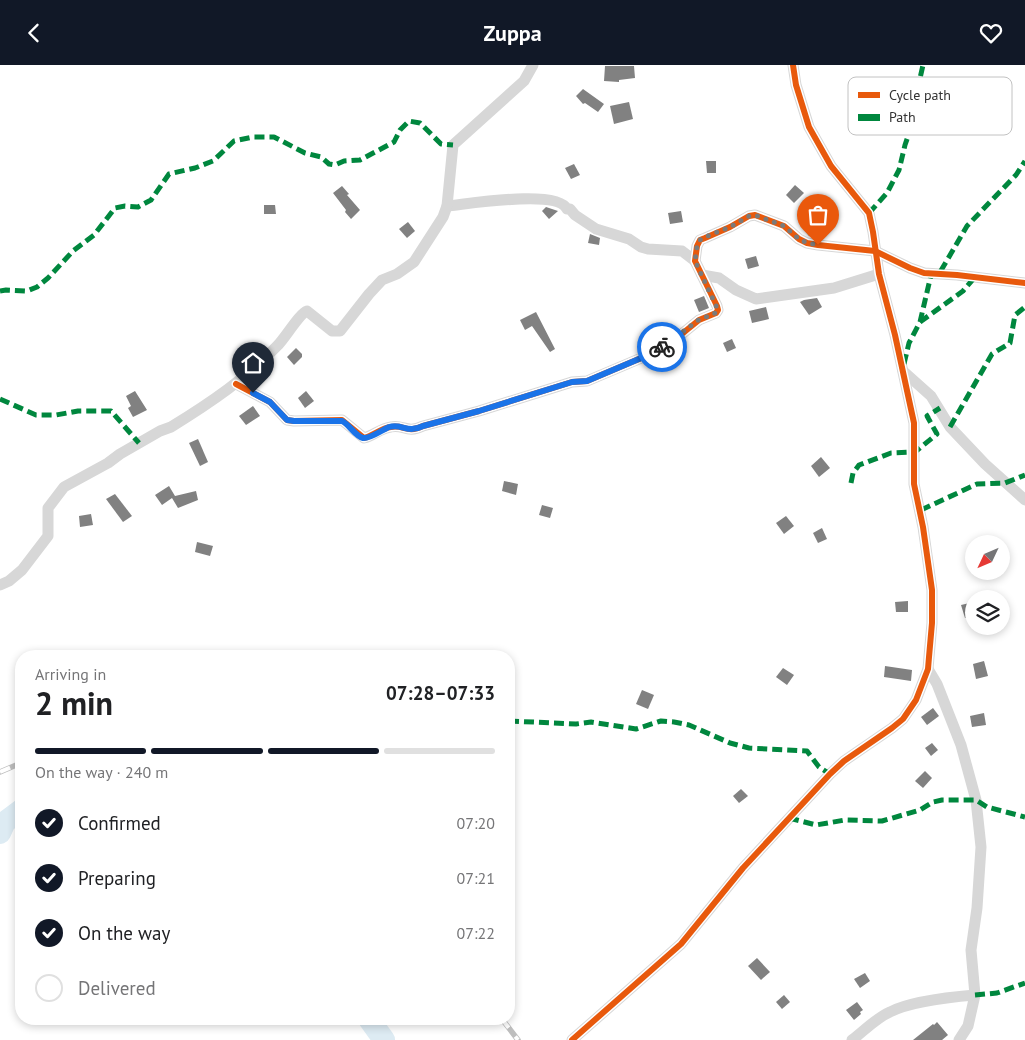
<!DOCTYPE html>
<meta charset="utf-8">
<style>
:root{--surface:#fff;--page:#f2f2f2;--text:#202124;--muted:#757577;--line:#e0e0e0;--accent:#111827}
body{margin:0;font-family:"PT Sans",sans-serif;background:var(--page);color:var(--text);height:100vh;display:flex;flex-direction:column;font-size:19px;white-space:nowrap}
*{box-sizing:border-box;margin:0}
p{font-size:16px;color:var(--muted)}
.icon{flex:none;width:28px;height:28px;fill:none;stroke:currentColor;stroke-width:2;stroke-linecap:round;stroke-linejoin:round}
.map{position:relative;flex:1;overflow:hidden}
.drawer{position:absolute;left:15px;top:585px;width:500px;height:375px;display:flex;flex-direction:column;background:var(--surface);border-radius:20px;box-shadow:0 2px 8px #0003}
.drawer>*{flex:none}
.needle{width:32px;rotate:226deg}
.tools{position:absolute;left:965px;top:470px;display:grid;gap:10px}
.tools a{display:grid;place-items:center;width:45px;height:45px;border-radius:50%;background:var(--surface);box-shadow:0 2px 8px #0003;font-size:25px}
.pin{position:absolute;display:grid;place-items:center;width:42px;height:42px;color:#fff;margin:-51px -21px;border-radius:50% 50% 50% 0;rotate:-45deg;box-shadow:0 0 5px #0007}
.pin .icon{rotate:45deg}
.courier{position:absolute;display:grid;place-items:center;width:50px;height:50px;margin:-25px;border:4px solid #1a73e8;border-radius:50%;background:#fff;color:#222;box-shadow:0 1px 6px #0007}
.overview em{font-style:normal;font-weight:600}
.overview div{display:flex;flex-direction:column-reverse}
.overview{display:flex;align-items:center;justify-content:space-between;height:85px;padding:0 20px}
h1{font-size:32px;font-weight:600;line-height:38px}
.bar{display:grid;grid-template-columns:repeat(4,1fr);gap:8px 5px;align-content:center;height:60px;padding:0 20px}
.bar i{height:6px;border-radius:4px;background:var(--line)}
.bar .current{background:var(--accent)}
.bar p{grid-column:span 4}
ol{padding:0 20px;list-style:none}
li{display:flex;align-items:center;gap:15px;height:55px}
li p{margin-inline-start:auto}
li .icon{padding:5px;border-radius:50%;background:var(--accent);color:#fff;stroke-width:4}
li:last-child{color:var(--muted)}
li i{width:28px;height:28px;border:2px solid var(--line);border-radius:50%}
header{display:flex;justify-content:space-between;align-items:center;height:65px;padding:0 20px;background:var(--accent);color:#fff;font-size:22px;font-weight:600}
.map>svg:first-child{display:block}
.lines{fill:none;stroke-linecap:round;stroke-linejoin:round}
.river{stroke:#ddebf3;stroke-width:22}
.building{fill:#818181}
.minor{stroke:#d7d7d7;stroke-width:11}
.rail-casing{stroke:#bebebe;stroke-width:5.5}
.rail{stroke:#fff;stroke-width:4;stroke-dasharray:11;stroke-linecap:butt}
.quiet{stroke:#00873e;stroke-width:5;stroke-dasharray:10 5;stroke-linecap:butt}
.cycleway-casing{stroke:#fff;stroke-width:9}
.cycleway{stroke:#e8590c;stroke-width:6}
.done{stroke:#7a7a7a;stroke-width:5;stroke-dasharray:0 9}
.route{stroke:#1a73e8;stroke-width:6}
.key{fill:#fff;stroke:#c2c2c2;stroke-width:1}
.key-label{font-size:14px;fill:#333}
</style>
<header><svg class="icon" aria-label="back" viewBox="0 0 24 24"><path d="M15 5l-7 7 7 7"/></svg>Zuppa<svg class="icon" aria-label="heart" viewBox="0 0 24 24"><path d="M12 20l-8-8c-3-5 5-10 8-4 3-6 11-1 8 4z"/></svg></header>
<div class="map">
<svg width="1025" height="975" viewBox="0 0 1025 975">
<rect width="100%" height="100%" fill="#fff"/>
<g class="lines">
<!-- river -->
<g class="river">
<polyline points="0,768 5,757 21,745"/>
<polyline points="369,954 384,975"/>
</g>
</g>
<!-- building -->
<g class="building">
<polygon points="605,1 634,1 635,13 619,15 619,17 604,16"/>
<polygon points="583,24 604,39 598,47 585,38 583,39 576,31"/>
<polygon points="629,37 633,54 614,59 610,41"/>
<polygon points="706,96 716,96 716,108 707,108"/>
<polygon points="574,99 580,110 571,114 565,103"/>
<polygon points="795,120 804,128 794,138 786,130"/>
<polygon points="342,121 349,129 347,130 360,145 351,154 345,147 346,145 333,128"/>
<polygon points="264,140 275,140 276,149 264,149"/>
<polygon points="546,142 558,146 549,154 542,146"/>
<polygon points="681,146 683,157 670,159 668,148"/>
<polygon points="408,157 415,166 407,173 399,164"/>
<polygon points="815,157 822,165 815,172 809,171 805,166"/>
<polygon points="590,169 600,173 599,180 588,178"/>
<polygon points="756,191 759,201 748,204 745,194"/>
<polygon points="704,231 709,243 699,247 694,235"/>
<polygon points="817,233 822,242 809,250 800,237 804,235"/>
<polygon points="766,242 769,254 752,258 749,246"/>
<polygon points="536,247 555,284 550,287 532,261 525,265 520,255"/>
<polygon points="732,274 736,283 727,287 723,278"/>
<polygon points="296,283 302,289 302,292 294,300 287,292"/>
<polygon points="135,326 147,345 133,352 128,343 131,341 126,331"/>
<polygon points="306,326 314,336 305,343 298,333"/>
<polygon points="253,341 260,351 246,360 239,351"/>
<polygon points="198,374 208,397 200,401 189,378"/>
<polygon points="821,392 830,403 819,412 811,401"/>
<polygon points="504,416 518,419 516,430 502,426"/>
<polygon points="169,421 175,431 196,426 198,435 178,443 172,433 162,440 155,430"/>
<polygon points="115,429 132,451 123,457 106,434"/>
<polygon points="542,440 553,443 550,453 539,450"/>
<polygon points="91,449 93,460 80,462 79,451"/>
<polygon points="786,451 794,461 784,469 776,458"/>
<polygon points="822,463 827,474 818,478 813,468"/>
<polygon points="197,477 213,481 210,491 195,487"/>
<polygon points="908,536 908,547 896,547 895,537"/>
<polygon points="974,537 974,551 965,553 961,540"/>
<polygon points="984,596 988,611 976,614 973,599"/>
<polygon points="885,601 912,605 911,616 884,612"/>
<polygon points="783,603 794,610 787,620 776,612"/>
<polygon points="642,625 654,630 648,644 636,639"/>
<polygon points="933,643 939,651 927,660 921,652"/>
<polygon points="984,648 986,660 972,662 970,651"/>
<polygon points="932,678 938,685 931,691 925,683"/>
<polygon points="925,706 932,713 923,723 915,716"/>
<polygon points="741,724 748,731 739,738 733,731"/>
<polygon points="757,893 770,907 761,915 748,901"/>
<polygon points="865,908 870,916 860,923 854,914"/>
<polygon points="784,930 790,937 782,944 776,937"/>
<polygon points="857,937 863,945 860,947 861,949 854,955 846,945"/>
<polygon points="937,957 948,970 942,975 913,975 933,959 934,960"/>
</g>
<g class="lines">
<!-- minor -->
<g class="minor">
<path d="M 447,141 C 469,139 557,124 567,144 L 570,144 L 575,150 L 596,164 L 629,174 L 641,182 L 648,184 L 682,186 L 695,196"/>
<polyline points="702,210 719,213 736,225 756,234 834,223 879,209"/>
<polyline points="903,306 931,331 950,362 985,399 1025,435"/>
<path d="M 236,319 L 270,337 L 287,355 L 294,356 L 342,355 L 364,373 C 373,371 381,363 391,362 C 404,359 406,369 423,361 L 479,346 L 572,317 L 587,316 L 653,288 L 683,268 L 699,255 L 716,248 L 718,245 L 717,241 L 695,196 L 697,181 L 700,175 L 705,173 L 730,162 L 749,151 L 755,150 L 784,161 L 799,174 L 807,178 L 818,180 L 875,186 L 910,203 L 924,208 L 957,210 L 1025,218"/>
<path d="M 0,520 L 9,516 L 22,505 L 48,471 L 48,443 L 64,422 L 108,398 L 120,389 L 160,366 L 171,362 C 210,338 247,313 278,280 C 285,273 300,248 307,246 L 332,266 L 340,266 L 369,229 L 382,215 L 397,209 L 414,197 L 443,152 L 447,141 L 453,80 L 524,16 L 533,0"/>
<polyline points="928,604 937,619 961,680 976,735 981,782 977,843 971,885 975,930 968,961 959,975"/>
<polyline points="572,975 681,879 743,803 830,709 844,696 892,663 903,654 916,635 928,604 929,592 932,558 932,525 923,462 914,419 914,358 895,270 879,209 873,167 869,148 831,101 809,62 796,20 793,0"/>
<path d="M 852,975 C 864,966 876,953 890,947 C 911,936 951,932 975,930"/>
</g>
<!-- rail casing -->
<g class="rail-casing">
<g id="rail">
<polyline points="0,707 21,698"/>
<polyline points="502,954 518,975"/>
</g>
</g>
<!-- rail -->
<use href="#rail" class="rail"/>
<!-- quiet -->
<g class="quiet">
<polyline points="869,148 887,128 899,105 905,80 917,45 916,31 923,0"/>
<polyline points="0,226 6,225 27,226 37,222 48,213 73,186 94,170 115,143 125,141 138,142 151,135 169,109 195,103 213,96 234,76 253,72 274,72 305,88 321,92 329,99 335,100 344,96 360,95 394,77 400,65 409,56 420,58 441,79 453,80"/>
<polyline points="920,257 963,226 975,212"/>
<polyline points="904,299 909,278 920,257 931,210 939,209 967,161 1016,110 1025,96"/>
<polyline points="0,334 36,350 56,350 78,346 111,346 139,378"/>
<polyline points="950,362 992,289 1010,278 1015,250 1025,242"/>
<polyline points="851,418 853,408 859,400 891,388 915,387 937,369 927,351 940,343"/>
<polyline points="921,445 977,419 1005,418 1025,410"/>
<polyline points="509,656 576,659 591,657 636,664 661,656 674,657 689,660 730,678 749,683 807,686 819,702 830,709"/>
<polyline points="789,753 816,760 845,755 882,756 920,745 933,737 942,735 976,735 987,742 1025,752"/>
<polyline points="975,930 997,928 1025,918"/>
</g>
<!-- cycleway casing -->
<g class="cycleway-casing">
<g id="cycleway">
<path d="M 236,319 L 270,337 L 287,355 L 294,356 L 342,355 L 364,373 C 373,371 381,363 391,362 C 404,359 406,369 423,361 L 479,346 L 572,317 L 587,316 L 653,288 L 683,268 L 699,255 L 716,248 L 718,245 L 717,241 L 695,196 L 697,181 L 700,175 L 705,173 L 730,162 L 749,151 L 755,150 L 784,161 L 799,174 L 807,178 L 818,180 L 875,186 L 910,203 L 924,208 L 957,210 L 1025,218"/>
<polyline points="572,975 681,879 743,803 830,709 844,696 892,663 903,654 916,635 928,604 929,592 932,558 932,525 923,462 914,419 914,358 895,270 879,209 873,167 869,148 831,101 809,62 796,20 793,0"/>
</g>
</g>
<!-- cycleway -->
<use href="#cycleway" class="cycleway"/>
</g>
<g class="lines">
<!-- done -->
<path class="done" d="M 662,282 C 674,274 685,265 697,256 C 704,251 713,252 718,245 L 695,196 L 697,181 L 700,175 L 705,172 L 730,162 L 749,151 L 755,150 L 784,161 L 799,174 L 807,178 L 818,180"/>
<!-- route -->
<path class="route" d="M 253,328 L 270,337 L 287,355 L 294,356 L 342,356 C 349,359 355,371 363,373 C 370,374 382,365 389,362 C 402,358 407,369 423,361 L 479,346 L 572,317 L 587,316 L 653,288 L 662,282"/>
</g>
<!-- legend -->
<rect x="848" y="12" width="164" height="58" rx="8" class="key"/>
<rect x="858" y="27" width="22" height="6" fill="#e8590c"/>
<rect x="858" y="49" width="22" height="7" fill="#00873e"/>
<g class="key-label">
<text x="889" y="35">Cycle path</text>
<text x="889" y="57">Path</text>
</g>
</svg>
<div class="tools">
<a><svg class="needle" viewBox="-14 -14 28 28"><path d="M0-13l5 13h-10z" fill="#e53935"/><path d="M0 13l5-13h-10z" fill="#757577"/></svg></a>
<a><svg class="icon" aria-label="layers" viewBox="0 0 24 24"><path d="M12 4l9 5-9 5-9-5zM3 14l9 5 9-5"/></svg></a>
</div>
<div class="pin" style="left:818px;top:180px;background:#ea580c"><svg class="icon" aria-label="bag" viewBox="0 0 24 24"><path d="M5 8h14l-1 12H6zM9 8a3 3 0 0 1 6 0"/></svg></div>
<div class="pin" style="left:253px;top:328px;background:#1f2937"><svg class="icon" aria-label="home" viewBox="0 0 24 24"><path d="M3 11l9-7 9 7M6 9v11h12V9"/></svg></div>
<div class="courier" style="left:662px;top:282px"><svg class="icon" aria-label="bike" viewBox="0 0 24 24"><circle cx="6" cy="16" r="4"/><circle cx="18" cy="16" r="4"/><path d="M6 16l4-8h5l3 8M10 8l3 8H6M13 5h3"/></svg></div>
<section class="drawer">
<div class="overview"><div><h1>2 min</h1><p>Arriving in</p></div><em>07:28–07:33</em></div>
<div class="bar"><i class="current"></i><i class="current"></i><i class="current"></i><i></i><p>On the way · 240 m</p></div>
<ol>
<li><svg class="icon" aria-label="check" viewBox="0 0 24 24"><path d="M5 12l5 5 9-10"/></svg>Confirmed<p>07:20</p></li>
<li><svg class="icon" aria-label="check" viewBox="0 0 24 24"><path d="M5 12l5 5 9-10"/></svg>Preparing<p>07:21</p></li>
<li><svg class="icon" aria-label="check" viewBox="0 0 24 24"><path d="M5 12l5 5 9-10"/></svg>On the way<p>07:22</p></li>
<li><i></i>Delivered</li>
</ol>
</section>
</div>
